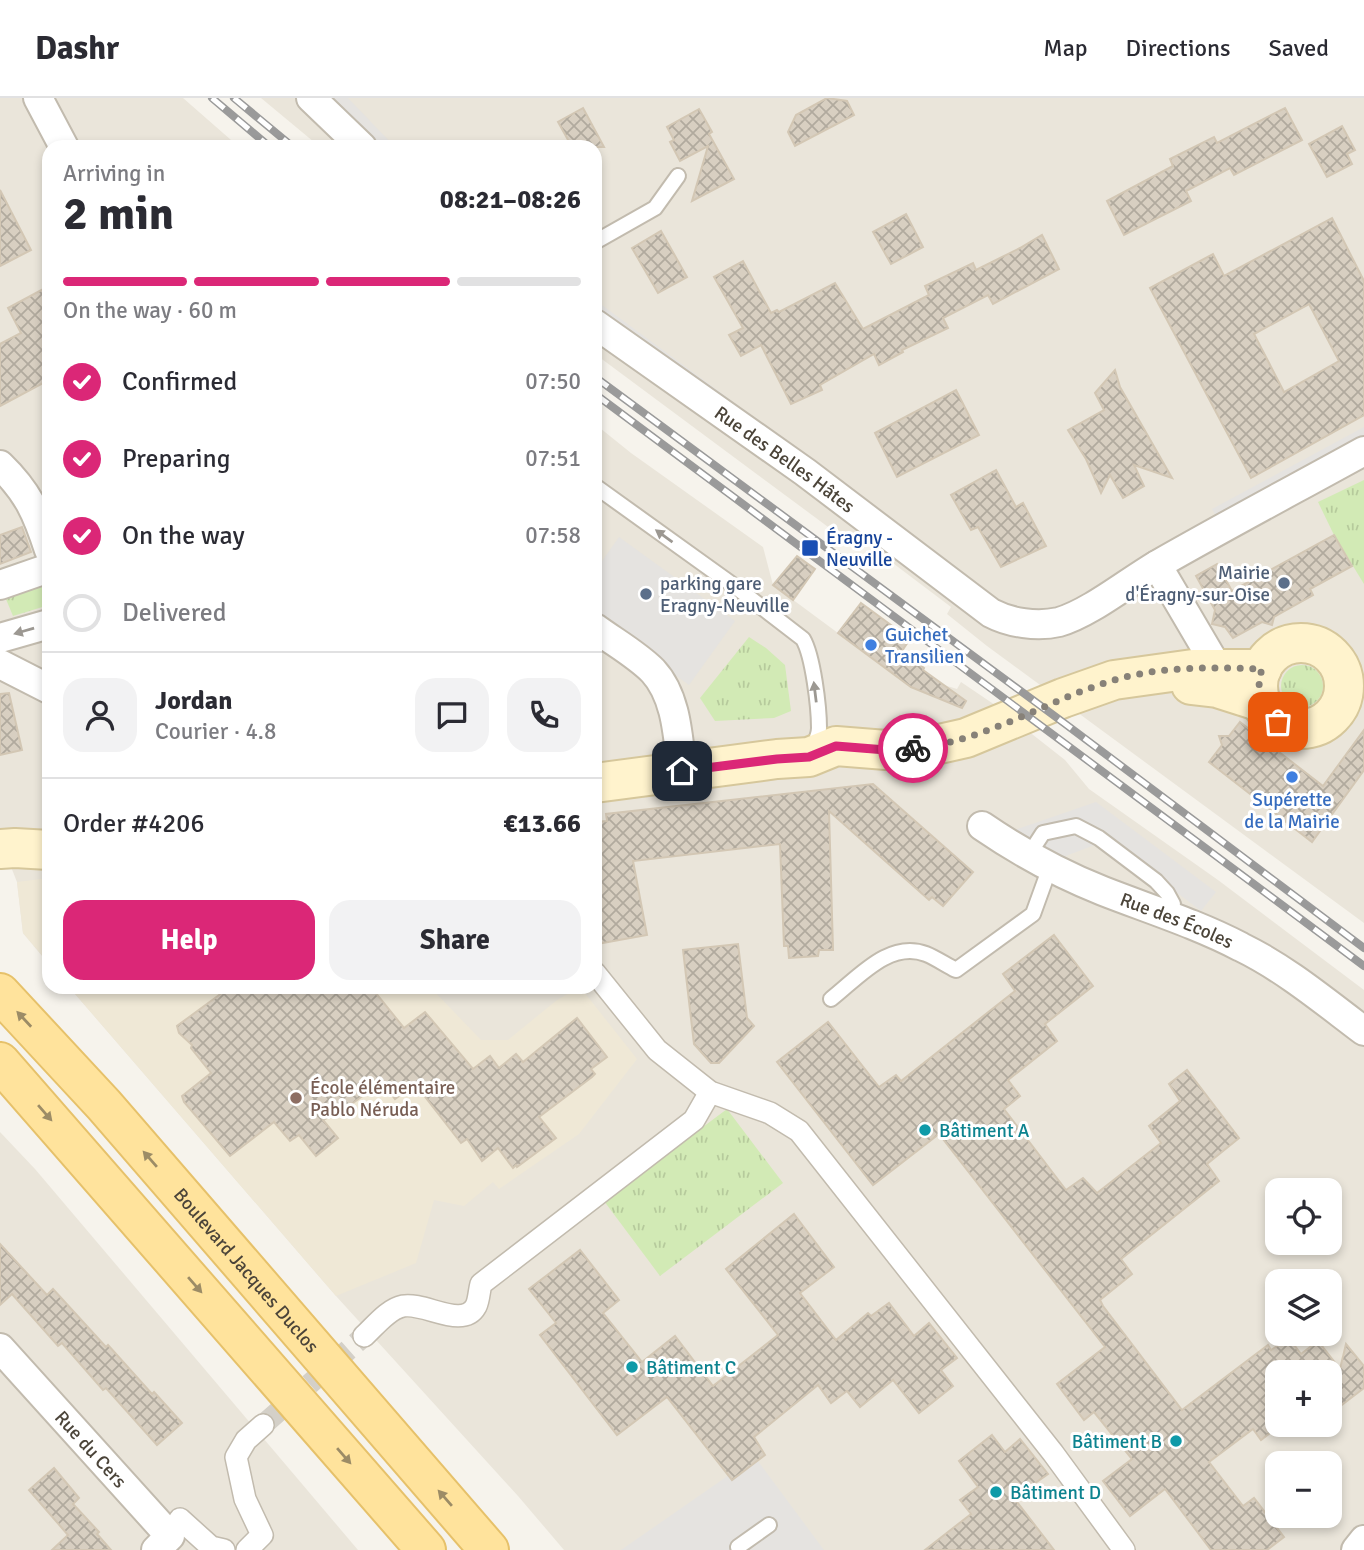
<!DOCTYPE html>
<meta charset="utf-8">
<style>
:root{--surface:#fff;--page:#f2f2f3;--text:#2b2b33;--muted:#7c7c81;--line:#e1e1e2;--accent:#db2777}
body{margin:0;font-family:Signika,sans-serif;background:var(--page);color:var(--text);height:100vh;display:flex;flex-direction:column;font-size:26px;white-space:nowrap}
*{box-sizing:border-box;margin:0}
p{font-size:23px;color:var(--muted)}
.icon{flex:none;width:38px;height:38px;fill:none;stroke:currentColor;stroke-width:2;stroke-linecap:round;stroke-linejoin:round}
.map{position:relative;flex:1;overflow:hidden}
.details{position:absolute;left:42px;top:42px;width:560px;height:854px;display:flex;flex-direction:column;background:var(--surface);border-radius:21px;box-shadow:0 4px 10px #0003}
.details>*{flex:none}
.fabs{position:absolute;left:1265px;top:1080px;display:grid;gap:14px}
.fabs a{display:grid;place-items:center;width:77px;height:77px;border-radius:14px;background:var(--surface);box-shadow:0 4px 10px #0003;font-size:35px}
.pin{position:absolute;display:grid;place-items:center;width:60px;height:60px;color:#fff;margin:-30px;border-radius:14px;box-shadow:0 4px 10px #0006}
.courier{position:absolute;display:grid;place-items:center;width:70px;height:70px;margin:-35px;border:5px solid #db2777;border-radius:50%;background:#fff;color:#222;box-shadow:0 2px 9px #0007}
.summary em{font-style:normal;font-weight:800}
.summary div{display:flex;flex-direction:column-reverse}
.summary{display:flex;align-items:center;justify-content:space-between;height:119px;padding:0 21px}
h1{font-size:46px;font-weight:800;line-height:52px}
.bar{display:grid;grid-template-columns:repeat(4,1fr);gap:10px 7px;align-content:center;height:84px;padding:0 21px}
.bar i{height:9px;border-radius:5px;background:var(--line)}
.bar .selected{background:var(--accent)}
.bar p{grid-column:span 4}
.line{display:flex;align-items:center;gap:18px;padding:0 21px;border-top:2px solid var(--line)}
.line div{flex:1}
.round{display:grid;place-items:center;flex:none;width:74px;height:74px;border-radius:21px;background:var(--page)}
ol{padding:0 21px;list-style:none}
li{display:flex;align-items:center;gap:21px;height:77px}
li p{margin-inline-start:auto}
li .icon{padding:7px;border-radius:50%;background:var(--accent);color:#fff;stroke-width:4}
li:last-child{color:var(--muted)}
li i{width:38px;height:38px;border:4px solid var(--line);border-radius:50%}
.primary-button{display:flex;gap:14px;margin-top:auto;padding:14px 21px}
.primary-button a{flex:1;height:80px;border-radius:21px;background:var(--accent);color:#fff;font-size:28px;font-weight:800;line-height:80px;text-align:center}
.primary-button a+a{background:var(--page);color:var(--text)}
header{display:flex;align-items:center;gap:42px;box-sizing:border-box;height:98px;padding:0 35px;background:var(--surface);border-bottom:2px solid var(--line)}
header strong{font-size:33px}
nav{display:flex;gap:38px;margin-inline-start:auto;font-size:24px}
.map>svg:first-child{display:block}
.residential{fill:#eae5da;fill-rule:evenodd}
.education{fill:#efe8d6}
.grass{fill:url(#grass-tufts)}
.parking{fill:#e5e3e0}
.building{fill:url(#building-cross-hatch);stroke:#d3c7b4;stroke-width:2;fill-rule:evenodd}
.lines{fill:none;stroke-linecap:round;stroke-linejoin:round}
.pedestrian-tunnel{stroke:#d4d0c8;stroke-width:21;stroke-dasharray:21 10;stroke-linecap:butt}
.service-casing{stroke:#c2bbae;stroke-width:18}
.pedestrian-casing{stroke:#c2bbae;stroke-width:24}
.minor-casing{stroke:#c2bbae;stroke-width:32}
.secondary-casing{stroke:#d6c79b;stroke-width:42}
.primary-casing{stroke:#e6c16a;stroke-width:42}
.service{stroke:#fff;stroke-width:14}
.pedestrian{stroke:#fff;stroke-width:21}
.minor{stroke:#fff;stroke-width:28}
.secondary{stroke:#fff3cd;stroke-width:38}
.primary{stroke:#ffe39c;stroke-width:38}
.rail-casing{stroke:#9a9a9a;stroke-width:8}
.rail{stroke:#fff;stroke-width:5;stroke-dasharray:16;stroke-linecap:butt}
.oneway{fill:#9c9892}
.oneway2{fill:#9c8c66}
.done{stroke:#878178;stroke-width:7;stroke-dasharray:0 12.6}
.route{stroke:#db2777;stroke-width:9}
.transit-dot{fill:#1a4fb4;stroke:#fff;stroke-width:2.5}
.service-dot{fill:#5c6f8a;stroke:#fff;stroke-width:2.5}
.shop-dot{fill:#3f7fe0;stroke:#fff;stroke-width:2.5}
.education-dot{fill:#8d6e63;stroke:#fff;stroke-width:2.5}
.culture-dot{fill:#0f9aa8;stroke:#fff;stroke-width:2.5}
.labels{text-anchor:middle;stroke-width:6;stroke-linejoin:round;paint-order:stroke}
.street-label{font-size:19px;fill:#4b4439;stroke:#fff}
.transit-label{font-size:19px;fill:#164399;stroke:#fff;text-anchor:start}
.service-label{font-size:19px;fill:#4e5e75;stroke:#fff;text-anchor:end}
.shop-label{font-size:19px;fill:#366cbe;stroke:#fff;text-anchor:start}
.education-label{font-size:19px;fill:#785e54;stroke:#fff;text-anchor:start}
.culture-label{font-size:19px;fill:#0d838f;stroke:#fff;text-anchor:start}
</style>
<header>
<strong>Dashr</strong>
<nav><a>Map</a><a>Directions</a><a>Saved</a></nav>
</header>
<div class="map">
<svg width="1364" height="1452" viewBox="0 0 1364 1452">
<defs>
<pattern id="grass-tufts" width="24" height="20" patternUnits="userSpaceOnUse" patternTransform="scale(1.75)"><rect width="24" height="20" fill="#d2eab5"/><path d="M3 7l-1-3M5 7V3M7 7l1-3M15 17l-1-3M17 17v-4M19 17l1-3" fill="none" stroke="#b6ca9c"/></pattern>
<pattern id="building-cross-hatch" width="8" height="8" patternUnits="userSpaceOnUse" patternTransform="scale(1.75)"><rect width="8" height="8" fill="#d8cfc1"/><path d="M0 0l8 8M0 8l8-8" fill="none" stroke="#b1aa9e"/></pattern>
</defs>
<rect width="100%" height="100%" fill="#f6f3ec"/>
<!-- residential -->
<g class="residential">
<polygon points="0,0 183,0 239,49 49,49 49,866 23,835 17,784 0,741"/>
<polygon points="261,0 1364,0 1364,825 987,548 947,516 951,509 853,435 847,443 595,256 595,49 320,49"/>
<path d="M 595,326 L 631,355 L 763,449 L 773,487 L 911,589 L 944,587 L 957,591 L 961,584 L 995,607 L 1065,662 L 1089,691 L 1218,782 L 1364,892 L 1364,1452 L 564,1452 L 518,1398 L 336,1198 L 69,889 L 595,889 ZM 1278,1092 L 1330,1092 L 1330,1144 L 1278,1144 ZM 1278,1183 L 1330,1183 L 1330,1236 L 1278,1236 ZM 1278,1274 L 1330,1274 L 1330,1326 L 1278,1326 ZM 1278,1365 L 1330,1365 L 1330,1418 L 1278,1418 Z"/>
<polygon points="0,1034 35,1071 358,1452 0,1452"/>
</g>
<!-- education -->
<g class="education">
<polygon points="49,780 49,866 23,835 17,784"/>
<polygon points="69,889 430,889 481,942 508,942 557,902 580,889 637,961 579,1036 499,1091 493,1084 464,1108 434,1102 416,1165 336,1198"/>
</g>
<!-- grass -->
<g class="grass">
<polygon points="1364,382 1364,486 1334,437 1318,404"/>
<polygon points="49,479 49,507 13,518 3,494"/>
<polygon points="749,539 766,550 785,567 791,613 774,620 715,623 700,600"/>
<circle cx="1302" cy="588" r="21"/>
<polygon points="727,1011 783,1085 660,1178 604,1103"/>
</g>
<!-- parking -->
<g class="parking">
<polygon points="328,0 348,0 395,49 378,49"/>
<polygon points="595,202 793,348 786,357 595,216"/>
<polygon points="1364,329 1364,345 1219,424 1212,411"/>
<polygon points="619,439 735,523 689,587 595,519 595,473"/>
<polygon points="1096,704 1216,794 1201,813 1108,742 1063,759 1009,734"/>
<polygon points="755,1359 824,1452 621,1452"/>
</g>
<!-- building -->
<g class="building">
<polygon points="827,0 847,3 854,17 795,48 788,34 796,17"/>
<polygon points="583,10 604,49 572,49 558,24"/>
<polygon points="1285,10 1302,42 1234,77 1230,70 1186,93 1191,103 1124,137 1107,103 1173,68 1170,61 1214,39 1217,45"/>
<polygon points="699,11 712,34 709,36 734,81 692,103 708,48 680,63 670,44 674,42 667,29"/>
<polygon points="1342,28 1355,52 1347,56 1352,66 1327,79 1309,46"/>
<polygon points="0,92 31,152 0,168"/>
<polygon points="906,116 923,149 891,166 873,134"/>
<path d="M 1332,120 L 1364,183 L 1364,317 L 1251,380 L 1150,190 L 1213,156 L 1224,178 ZM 1309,206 L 1339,263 L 1284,294 L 1254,236 Z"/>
<polygon points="661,133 687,179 658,195 632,150"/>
<polygon points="1042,137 1059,171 993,206 988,197 943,220 948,230 902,252 903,254 879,267 874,256 820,287 822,292 791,306 761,247 741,258 729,237 743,230 714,179 743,163 771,215 777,212 779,214 835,185 863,231 929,197 925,188 973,165 976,172 1020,150"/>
<polygon points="49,188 49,282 0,308 0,246 21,235 8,210"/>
<polygon points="1115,272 1120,289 1172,380 1134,367 1144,388 1123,400 1110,377 1101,395 1086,361 1068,332 1104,312 1095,295"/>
<polygon points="956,292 979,337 897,379 875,335"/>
<polygon points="996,372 1016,409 1023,405 1046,448 1001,469 978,429 971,432 951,397"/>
<polygon points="22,429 31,454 0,466 0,437"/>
<polygon points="1334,437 1352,468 1310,491 1313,497 1274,519 1272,527 1262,524 1233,540 1225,529 1212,526 1215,512 1196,478 1217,466 1232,493"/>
<polygon points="797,458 815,471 793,502 773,487"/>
<polygon points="861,505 910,541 902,553 924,570 923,572 966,603 962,610 911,589 838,535"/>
<polygon points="9,595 22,652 0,657 0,596"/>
<polygon points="1240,624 1323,688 1364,632 1364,672 1312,744 1209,664 1222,647 1219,638 1229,638"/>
<polygon points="873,686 973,774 943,808 932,799 929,802 829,713 833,852 819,852 818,858 789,860 788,848 784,848 780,746 633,763 647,837 597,846 595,818 595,724 607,723 606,716"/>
<polygon points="1054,837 1093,888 1045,926 1057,943 1008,982 1020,998 1004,1011 1066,1092 1083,1080 1097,1095 1161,1045 1149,1028 1180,1003 1169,986 1187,972 1239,1040 1207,1066 1219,1083 1121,1161 1132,1176 1100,1202 1103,1208 1182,1312 1268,1247 1271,1252 1289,1240 1301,1256 1318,1243 1340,1271 1346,1246 1364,1268 1364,1290 1330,1316 1330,1274 1278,1274 1278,1329 1261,1342 1253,1331 1209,1364 1243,1408 1254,1400 1284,1439 1267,1452 1211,1452 1165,1391 1130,1418 1103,1383 1132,1361 1094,1314 1084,1322 1057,1286 1105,1249 939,1036 873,1087 777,964 828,924 879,989 896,977 901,983 1015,893 1003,876"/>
<polygon points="738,846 747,920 754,928 719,965 711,965 694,946 683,852"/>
<polygon points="230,889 371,889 404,930 425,914 473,971 490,958 499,970 516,956 523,964 577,920 607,959 591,971 595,976 592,979 539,1019 556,1040 517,1069 516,1067 513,1070 498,1050 482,1063 467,1041 461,1045 415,986 395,1001 382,984 346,1010 323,1022 338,1040 316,1058 299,1037 290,1043 274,1024 230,1058 184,1004 182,998 211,975 191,950 192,947 179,935 177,928"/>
<polygon points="794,1116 834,1169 800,1195 836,1242 868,1215 871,1218 889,1205 914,1238 929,1225 957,1260 941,1272 953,1288 919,1315 893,1282 860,1309 847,1293 831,1305 818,1287 754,1339 765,1357 732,1382 667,1299 617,1337 540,1237 556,1225 529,1191 580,1152 619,1202 603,1215 642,1264 675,1238 713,1288 778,1237 726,1171"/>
<polygon points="0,1146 47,1197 53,1191 106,1249 108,1247 152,1296 154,1294 182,1325 157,1347 106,1290 103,1292 62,1245 58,1248 12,1196 0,1207"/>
<polygon points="992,1337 1005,1354 1020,1341 1048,1376 1014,1400 1054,1452 925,1452 971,1416 960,1402 978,1389 959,1363"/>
<polygon points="54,1370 79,1400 73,1406 99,1434 97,1436 111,1452 52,1452 68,1437 29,1392"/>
</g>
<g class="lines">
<!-- pedestrian-tunnel -->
<polyline class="pedestrian-tunnel" points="263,1327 364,1238"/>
<!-- service casing -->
<g class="service-casing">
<g id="service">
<polyline points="595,144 655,110 678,78"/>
<path d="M 595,388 L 737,490 L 803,541 C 813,558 819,609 819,630 C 819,637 815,645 812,652"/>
<polyline points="1028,758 1043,735 1076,728 1099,740 1156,783 1167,795 1173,806 1170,818"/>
<path d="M 831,901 C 858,880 889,842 926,856 C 936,860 946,867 956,872 L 1033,816 L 1050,769"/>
<polyline points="738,1449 769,1427"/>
</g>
</g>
<!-- pedestrian casing -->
<g class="pedestrian-casing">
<g id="pedestrian">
<polyline points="595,875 657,952 710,994 770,1015 799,1033 1053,1355 1124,1452"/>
<path d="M 364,1238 C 375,1228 388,1211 403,1208 C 425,1204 463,1232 476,1208 C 479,1202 479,1193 481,1186 L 694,1022 L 710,994"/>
<polyline points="170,1438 180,1421 211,1449 224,1452"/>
<polyline points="247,1452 262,1437 245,1401 236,1359 246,1342 263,1327"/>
</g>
</g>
<!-- minor casing -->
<g class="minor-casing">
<g id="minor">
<polyline points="38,0 64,49"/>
<polyline points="311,0 362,49"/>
<path id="s1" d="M 595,226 L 805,374 L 991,515 C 1010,525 1037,529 1059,524 C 1090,515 1128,484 1157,467 C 1225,428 1295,391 1364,353"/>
<path d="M 0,367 C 28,394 37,415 49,452"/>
<polyline points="1157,467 1217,569"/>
<polyline points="0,487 49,470"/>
<path d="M 595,530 C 614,544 636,556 653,573 C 677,599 678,640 682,673"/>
<polyline points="0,540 49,526"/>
<polyline points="0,566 49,591"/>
<path id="s2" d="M 982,728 C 1020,754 1060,776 1103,793 C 1149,811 1197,826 1241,849 C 1286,871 1324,903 1364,933"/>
<path id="s3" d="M 0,1250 L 170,1438 L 156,1452"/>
<polyline points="1356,1452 1364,1442"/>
</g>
</g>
<!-- secondary casing -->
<g class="secondary-casing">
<g id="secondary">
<circle cx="1301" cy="588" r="43"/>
<polyline points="1191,587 1217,590 1261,604"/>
<polyline points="595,685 777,661 809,659 836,648 886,652 926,649 966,640 1063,600 1114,582 1193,571 1262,571"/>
<polyline points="0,751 15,750 49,752"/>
</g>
</g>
<!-- primary casing -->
<g class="primary-casing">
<g id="primary">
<path id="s4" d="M 0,895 L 104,1007 L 489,1452"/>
<polyline points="0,964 426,1452"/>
</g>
</g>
<!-- service -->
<use href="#service" class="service"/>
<!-- pedestrian -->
<use href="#pedestrian" class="pedestrian"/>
<!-- minor -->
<use href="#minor" class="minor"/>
<!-- secondary -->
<use href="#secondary" class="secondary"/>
<!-- primary -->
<use href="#primary" class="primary"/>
<!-- rail casing -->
<g class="rail-casing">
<g id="rail">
<polyline points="212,0 270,49"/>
<polyline points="234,0 293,49"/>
<polyline points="595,279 1064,625 1364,850"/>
<polyline points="595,296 1364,868"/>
</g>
</g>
<!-- rail -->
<use href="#rail" class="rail"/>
</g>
<!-- one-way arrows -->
<defs><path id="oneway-solid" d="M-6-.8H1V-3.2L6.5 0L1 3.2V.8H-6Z" transform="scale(1.75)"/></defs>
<g class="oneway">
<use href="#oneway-solid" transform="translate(664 438) rotate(-144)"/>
<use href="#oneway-solid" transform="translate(24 533) rotate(164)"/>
<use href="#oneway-solid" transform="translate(815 594) rotate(-97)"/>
</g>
<g class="oneway2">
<use href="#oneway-solid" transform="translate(24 921) rotate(-133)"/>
<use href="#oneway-solid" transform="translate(45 1015) rotate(49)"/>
<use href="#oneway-solid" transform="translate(150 1061) rotate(-131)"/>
<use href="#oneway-solid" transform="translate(195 1187) rotate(49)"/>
<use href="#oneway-solid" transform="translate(344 1358) rotate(49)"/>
<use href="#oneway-solid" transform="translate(445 1400) rotate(-131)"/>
</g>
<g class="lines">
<!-- done -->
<path class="done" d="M 913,650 C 983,645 1045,603 1111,583 C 1159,568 1212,569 1262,571 C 1255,593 1261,609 1278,624"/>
<!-- route -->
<polyline class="route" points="682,673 777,661 809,659 836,648 886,652 913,650"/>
</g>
<!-- markers -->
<rect class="transit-dot" x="801" y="441" width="18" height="18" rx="3.5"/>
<g class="service-dot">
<circle cx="1284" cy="485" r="7"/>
<circle cx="646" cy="496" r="7"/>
</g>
<g class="shop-dot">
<circle cx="871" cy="547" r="7"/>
<circle cx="1292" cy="679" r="7"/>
</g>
<circle class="education-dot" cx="296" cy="1000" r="7"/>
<g class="culture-dot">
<circle cx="925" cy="1032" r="7"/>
<circle cx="632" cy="1269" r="7"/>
<circle cx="1176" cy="1343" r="7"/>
<circle cx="996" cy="1394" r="7"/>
</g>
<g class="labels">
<!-- street labels -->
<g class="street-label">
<text dy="7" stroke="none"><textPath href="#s1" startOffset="233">Rue des Belles Hâtes</textPath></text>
<text dy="7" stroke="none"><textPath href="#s2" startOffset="217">Rue des Écoles</textPath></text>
<text dy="7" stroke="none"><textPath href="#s4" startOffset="371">Boulevard Jacques Duclos</textPath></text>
<text dy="7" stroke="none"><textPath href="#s3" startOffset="136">Rue du Cers</textPath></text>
</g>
<!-- transit labels -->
<g class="transit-label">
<text x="826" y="446">Éragny -<tspan x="826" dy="22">Neuville</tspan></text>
</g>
<!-- service labels -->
<g class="service-label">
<text x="1270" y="481">Mairie<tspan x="1270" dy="22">d'Éragny-sur-Oise</tspan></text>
<text x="660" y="492" text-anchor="start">parking gare<tspan x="660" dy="22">Eragny-Neuville</tspan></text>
</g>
<!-- shop labels -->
<g class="shop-label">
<text x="885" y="543">Guichet<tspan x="885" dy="22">Transilien</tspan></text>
<text x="1292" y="708" text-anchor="middle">Supérette<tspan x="1292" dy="22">de la Mairie</tspan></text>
</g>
<!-- education labels -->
<g class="education-label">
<text x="310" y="996">École élémentaire<tspan x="310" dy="22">Pablo Néruda</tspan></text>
</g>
<!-- culture labels -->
<g class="culture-label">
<text x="939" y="1039">Bâtiment A</text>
<text x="646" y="1276">Bâtiment C</text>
<text x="1162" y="1350" text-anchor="end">Bâtiment B</text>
<text x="1010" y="1401">Bâtiment D</text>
</g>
</g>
</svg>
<div class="fabs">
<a><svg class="icon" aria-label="locate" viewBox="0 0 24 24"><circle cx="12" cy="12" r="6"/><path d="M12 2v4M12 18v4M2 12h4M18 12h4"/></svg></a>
<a><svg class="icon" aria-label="layers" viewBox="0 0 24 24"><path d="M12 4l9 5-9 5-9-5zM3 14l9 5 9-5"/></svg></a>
<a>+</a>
<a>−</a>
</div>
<div class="pin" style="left:1278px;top:624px;background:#ea580c"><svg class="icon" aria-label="bag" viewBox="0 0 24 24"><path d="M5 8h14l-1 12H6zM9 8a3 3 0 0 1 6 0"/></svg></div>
<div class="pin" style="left:682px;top:673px;background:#1f2937"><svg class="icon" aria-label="home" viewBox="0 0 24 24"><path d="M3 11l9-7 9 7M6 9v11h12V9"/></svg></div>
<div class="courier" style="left:913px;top:650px"><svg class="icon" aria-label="bike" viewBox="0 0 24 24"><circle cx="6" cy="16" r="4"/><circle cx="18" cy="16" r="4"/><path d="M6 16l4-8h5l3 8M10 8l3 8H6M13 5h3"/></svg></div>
<section class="details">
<div class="summary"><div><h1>2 min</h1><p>Arriving in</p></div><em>08:21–08:26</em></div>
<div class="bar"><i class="selected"></i><i class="selected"></i><i class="selected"></i><i></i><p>On the way · 60 m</p></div>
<ol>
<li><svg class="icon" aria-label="check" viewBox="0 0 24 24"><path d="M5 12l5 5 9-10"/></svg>Confirmed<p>07:50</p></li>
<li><svg class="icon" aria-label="check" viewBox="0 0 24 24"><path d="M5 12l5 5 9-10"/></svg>Preparing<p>07:51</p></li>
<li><svg class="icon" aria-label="check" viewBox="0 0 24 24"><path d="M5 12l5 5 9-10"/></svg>On the way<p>07:58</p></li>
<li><i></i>Delivered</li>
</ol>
<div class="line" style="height:126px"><a class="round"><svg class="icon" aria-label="person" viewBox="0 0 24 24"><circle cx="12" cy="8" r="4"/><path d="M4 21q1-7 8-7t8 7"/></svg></a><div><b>Jordan</b><p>Courier · 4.8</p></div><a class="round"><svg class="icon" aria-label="chat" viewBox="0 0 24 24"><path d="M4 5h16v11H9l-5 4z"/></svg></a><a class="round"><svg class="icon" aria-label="phone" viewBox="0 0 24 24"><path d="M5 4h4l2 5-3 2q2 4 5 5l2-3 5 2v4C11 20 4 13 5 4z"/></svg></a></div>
<div class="line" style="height:91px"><div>Order #4206</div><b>€13.66</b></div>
<div class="primary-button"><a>Help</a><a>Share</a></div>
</section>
</div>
